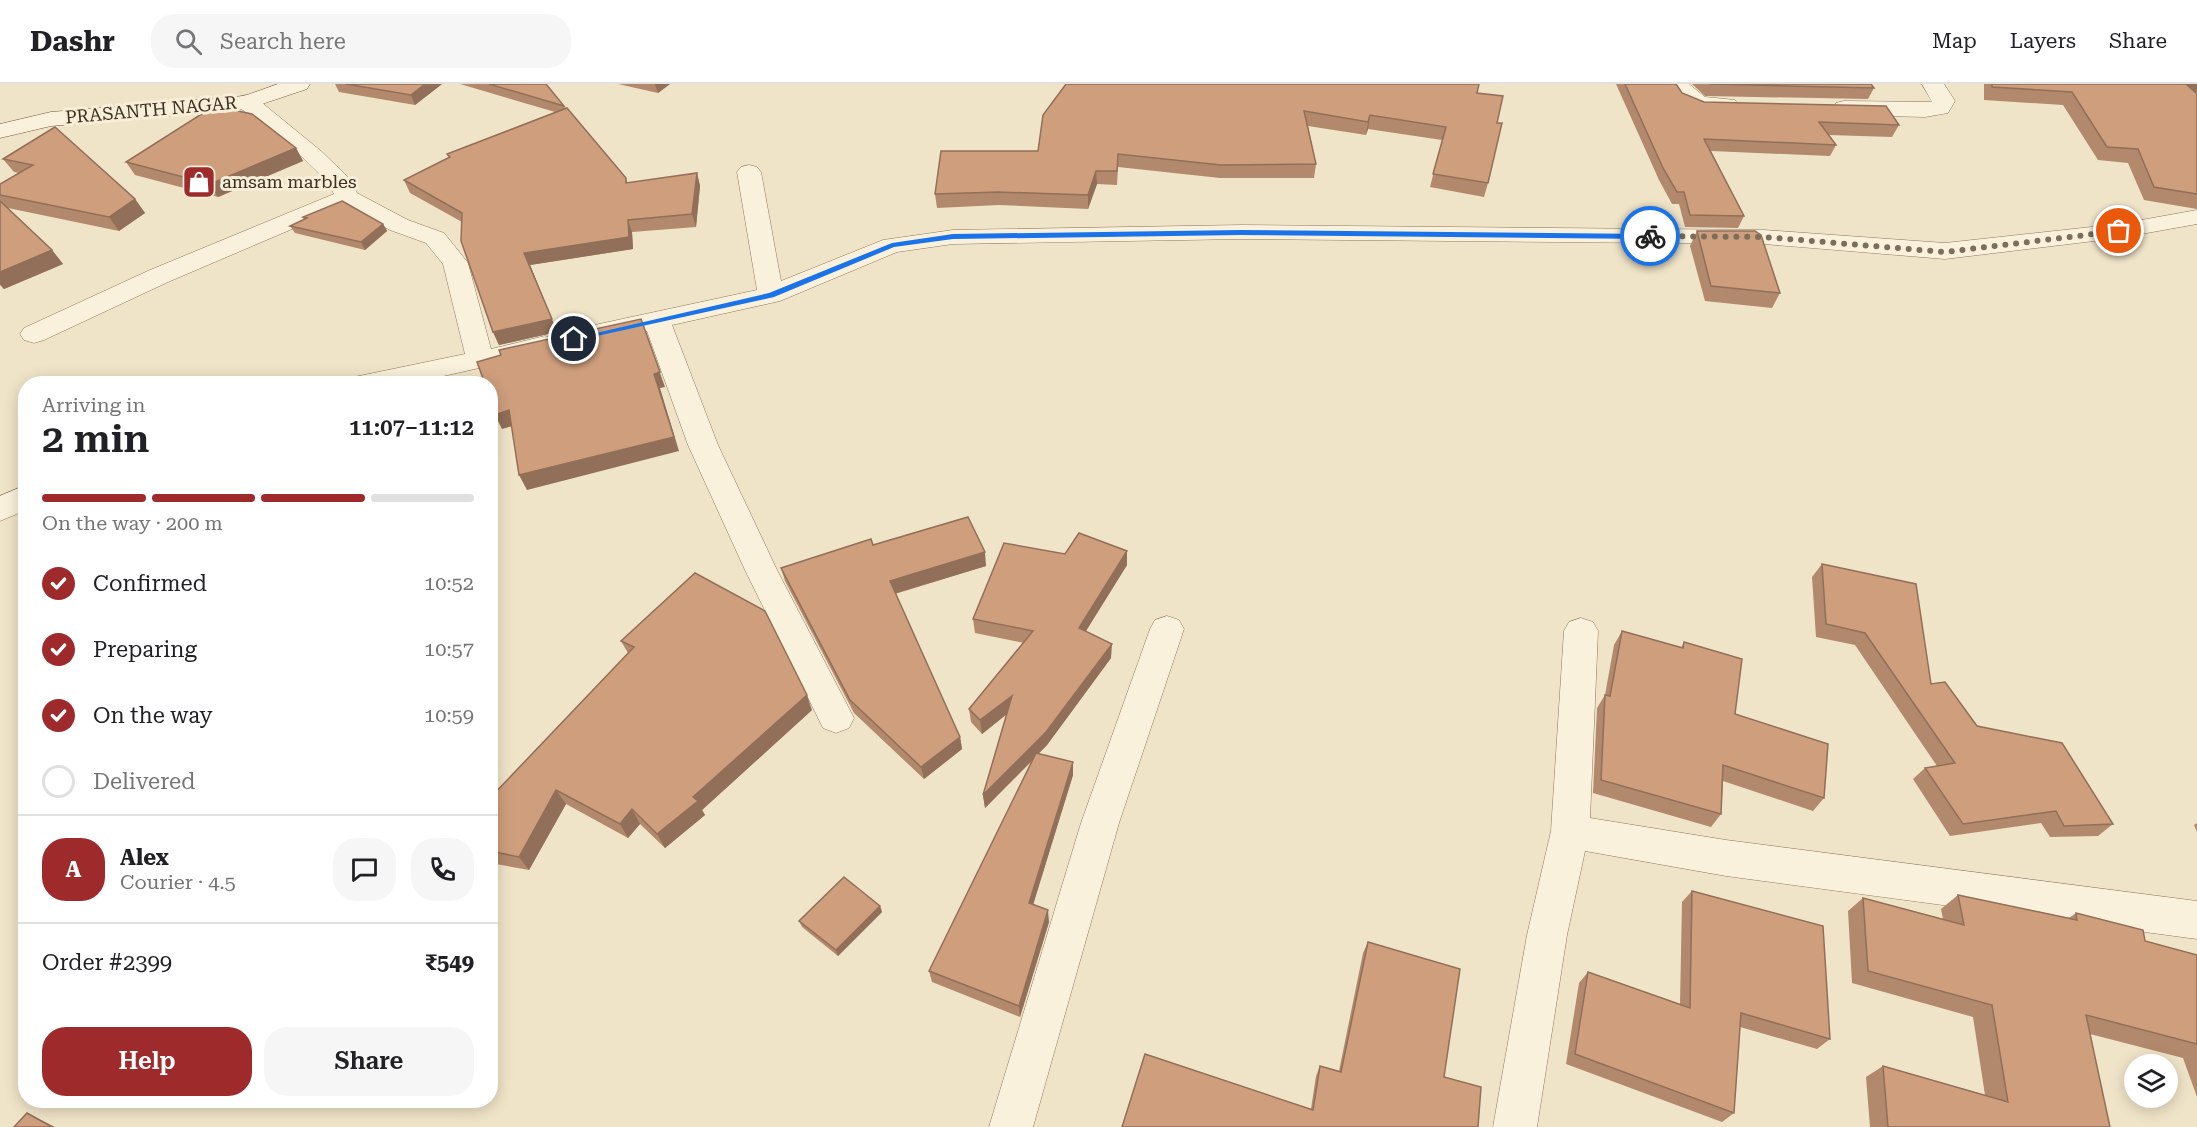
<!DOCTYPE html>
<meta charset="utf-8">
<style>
:root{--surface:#fff;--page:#f6f6f6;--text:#202124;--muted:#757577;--line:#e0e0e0;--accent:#9e2a2b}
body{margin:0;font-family:"Roboto Serif",serif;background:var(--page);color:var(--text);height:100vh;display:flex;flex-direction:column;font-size:22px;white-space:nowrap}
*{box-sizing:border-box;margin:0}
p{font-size:20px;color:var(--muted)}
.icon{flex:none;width:33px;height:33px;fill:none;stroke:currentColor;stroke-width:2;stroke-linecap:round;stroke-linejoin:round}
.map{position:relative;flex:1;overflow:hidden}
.side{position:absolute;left:18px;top:292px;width:480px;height:732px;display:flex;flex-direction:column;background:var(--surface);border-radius:24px;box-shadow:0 3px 15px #0003}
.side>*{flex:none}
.fabs{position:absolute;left:2124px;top:970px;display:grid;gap:12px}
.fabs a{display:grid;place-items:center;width:54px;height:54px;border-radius:50%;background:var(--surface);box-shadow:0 3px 15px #0003;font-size:30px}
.pin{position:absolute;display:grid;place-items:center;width:51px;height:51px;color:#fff;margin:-26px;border:3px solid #fff;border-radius:50%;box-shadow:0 2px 6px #0007}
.courier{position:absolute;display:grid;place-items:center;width:60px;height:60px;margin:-30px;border:4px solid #1a73e8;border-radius:50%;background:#fff;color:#222;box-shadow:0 2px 8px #0007}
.headline em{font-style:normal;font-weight:600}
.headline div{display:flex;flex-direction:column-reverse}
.headline{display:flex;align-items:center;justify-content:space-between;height:102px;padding:0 24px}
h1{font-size:39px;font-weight:600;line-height:45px}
.bar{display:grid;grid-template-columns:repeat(4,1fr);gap:9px 6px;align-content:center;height:72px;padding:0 24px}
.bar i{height:8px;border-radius:4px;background:var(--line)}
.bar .current{background:var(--accent)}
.bar p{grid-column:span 4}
.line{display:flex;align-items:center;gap:15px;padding:0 24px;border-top:2px solid var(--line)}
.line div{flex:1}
.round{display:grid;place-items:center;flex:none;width:63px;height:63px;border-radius:24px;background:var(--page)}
ol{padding:0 24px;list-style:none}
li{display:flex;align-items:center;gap:18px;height:66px}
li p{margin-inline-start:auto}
li .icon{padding:6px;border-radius:50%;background:var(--accent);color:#fff;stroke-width:4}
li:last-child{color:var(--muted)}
li i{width:33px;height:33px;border:3px solid var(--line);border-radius:50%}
.action{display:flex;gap:12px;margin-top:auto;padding:12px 24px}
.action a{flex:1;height:69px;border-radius:24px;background:var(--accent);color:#fff;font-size:24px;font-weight:600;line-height:69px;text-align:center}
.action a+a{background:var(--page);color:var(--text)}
header{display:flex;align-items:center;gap:36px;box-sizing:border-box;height:84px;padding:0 30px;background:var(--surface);border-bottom:2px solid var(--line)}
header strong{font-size:28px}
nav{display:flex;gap:33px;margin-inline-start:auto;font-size:21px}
.search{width:420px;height:54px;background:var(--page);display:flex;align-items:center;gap:15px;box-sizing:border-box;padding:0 21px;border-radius:24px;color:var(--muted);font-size:22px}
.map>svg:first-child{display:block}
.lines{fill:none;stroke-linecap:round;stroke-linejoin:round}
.street-casing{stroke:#8d765c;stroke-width:1}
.secondary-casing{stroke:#6f573f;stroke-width:1}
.street{fill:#faf1dc;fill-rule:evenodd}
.secondary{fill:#faf1dc;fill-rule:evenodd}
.wall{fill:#b2896c}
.shaded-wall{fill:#916f58}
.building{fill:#cf9f7d;stroke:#916f58;stroke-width:1.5}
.route{fill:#1a73e8}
.done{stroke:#7c6e5b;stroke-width:6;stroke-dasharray:0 10.8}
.labels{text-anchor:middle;stroke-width:6;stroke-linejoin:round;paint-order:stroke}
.far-street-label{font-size:18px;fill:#3d2e20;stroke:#f7eed8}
.far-poi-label{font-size:18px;fill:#3d2e20;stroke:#f7eed8;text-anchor:start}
</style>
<header>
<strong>Dashr</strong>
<div class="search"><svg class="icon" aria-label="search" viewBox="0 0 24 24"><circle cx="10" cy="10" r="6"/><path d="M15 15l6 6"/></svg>Search here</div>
<nav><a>Map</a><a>Layers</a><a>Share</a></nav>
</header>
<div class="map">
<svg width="2197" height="1043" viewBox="0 0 2197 1043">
<rect width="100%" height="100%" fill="#f0e4c8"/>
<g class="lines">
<!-- street casing -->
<g class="street-casing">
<g id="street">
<path d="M 1667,0 L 1689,0 L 1705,13 L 1735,16 L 1738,21 L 1735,26 C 1707,33 1683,23 1667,0 Z"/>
<polygon points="1922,0 1944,0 1955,17 1948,29 1925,33 1844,31 1836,29 1833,24 1836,19 1844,17 1932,18"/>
<path d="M 247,11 L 255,13 L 321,67 L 348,93 L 357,109 L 408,136 L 444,149 L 468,179 L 491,265 L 545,252 L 555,255 L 559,261 L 555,267 L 408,300 L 350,300 L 354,293 L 364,291 L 465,270 L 443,180 L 426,159 L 390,146 L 346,122 L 168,198 L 44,256 L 34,259 L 24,256 L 20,250 L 24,244 L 150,186 L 334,110 C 321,82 265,44 239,23 L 236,18 L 239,13 Z"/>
<polygon points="749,81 757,83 761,88 781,197 883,156 953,146 1241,141 1764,146 1945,159 2119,140 2197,126 2197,140 2119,154 1945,175 1764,160 1241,155 953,160 897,168 780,217 672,241 718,361 777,486 854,634 849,644 836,649 823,644 745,486 688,361 647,247 599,258 589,255 586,249 589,243 599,240 757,206 737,88 741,83"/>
<polygon points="26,401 26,426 0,437 0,412"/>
<polygon points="1167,532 1179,536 1184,545 1119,739 1033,1043 989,1043 1081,739 1150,545 1155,536"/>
<polygon points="1581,534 1593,538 1598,547 1590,734 1726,756 2197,817 2197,855 1726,792 1585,767 1567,851 1537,1043 1493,1043 1527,851 1551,747 1564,547 1569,538"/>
</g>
</g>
<!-- secondary casing -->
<g class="secondary-casing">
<polygon id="secondary" points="278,0 310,0 307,5 247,25 51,42 0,54 0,40 51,28 244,12"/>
</g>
<!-- street -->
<use href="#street" class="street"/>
<!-- secondary -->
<use href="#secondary" class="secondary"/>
</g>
<!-- wall -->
<g class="wall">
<polygon points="335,0 442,0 415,21 339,8"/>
<polygon points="460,0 546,0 564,22 565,24 626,94 627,99 697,89 700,102 696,143 632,148 633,165 530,181 557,248 499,261 493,248 462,138 410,109 404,96 449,74 447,70 555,28"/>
<polygon points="618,0 670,0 658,9"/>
<polygon points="1616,0 1676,0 1682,9 1704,18 1899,41 1892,53 1829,51 1836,61 1830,72 1711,67 1744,132 1738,144 1685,143 1679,120 1672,120 1659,96"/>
<polygon points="1692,0 1871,0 1874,4 1868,15 1705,12"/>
<polygon points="1984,0 2197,0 2195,9 2197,10 2197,125 2144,116 2128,79 2098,76 2063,21 1984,16"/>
<polygon points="1477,9 1497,39 1488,99 1484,113 1430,103 1442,56 1368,45 1366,51 1308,42 1316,80 1314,94 1220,94 1118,83 1117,101 1097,100 1088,125 999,121 937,124 935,110 1038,67 1043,31"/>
<polygon points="55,43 135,115 145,129 119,147 8,124 52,166 63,180 4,205 0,201 0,100 19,89 14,88 3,75"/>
<polygon points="296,64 303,77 218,113 135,91 126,78"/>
<polygon points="303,133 383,140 387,147 365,166 295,149 290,142 304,136"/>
<polygon points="1697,147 1780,209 1772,224 1705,217 1690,162"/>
<polygon points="873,461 986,482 895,510 960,653 962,665 924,695 854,629 785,497 781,484"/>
<polygon points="1127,467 1127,481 1086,547 1111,574 1047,661 1038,670 1073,691 1033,820 1049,838 1020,933 932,898 929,887 1033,676 985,724 983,711 1007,630 982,650 971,638 969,625 1024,559 975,549 973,535 1065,470"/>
<polygon points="1822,480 1931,600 1977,642 2113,740 2098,752 2050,753 2041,739 1950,752 1913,695 1925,684 1937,682 1855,561 1816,553 1812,493"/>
<polygon points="1622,547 1681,564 1684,558 1735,630 1824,714 1813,727 1723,697 1721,730 1711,743 1593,709 1597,624 1605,611 1614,561"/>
<polygon points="621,557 812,626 702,726 705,731 665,764 640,740 628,754 566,720 529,786 490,779 490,714 628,569"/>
<polygon points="2197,739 2197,748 2194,741"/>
<polygon points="1692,807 1830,955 1817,965 1740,943 1734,1029 1722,1038 1566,980 1579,899 1588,888 1680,920 1682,818"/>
<polygon points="1958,811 2069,834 2076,829 2145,857 2197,871 2197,1013 2183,974 2090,950 2110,1043 1870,1043 1866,993 1883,982 1985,1011 1973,933 1852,899 1848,827 1863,814 1943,835 1941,825"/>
<polygon points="880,822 882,828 838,872 802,843 799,837"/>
<polygon points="1368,858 1444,993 1478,1043 1122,1043 1311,1025 1316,992 1320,982 1339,987 1363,869"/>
</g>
<!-- shaded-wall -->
<g class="shaded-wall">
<polygon points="425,0 442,0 415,21 411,11"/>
<polygon points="655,0 670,0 658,9"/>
<polygon points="2185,0 2197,0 2197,8 2176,12"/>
<polygon points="1370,31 1368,45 1366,51 1368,38"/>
<polygon points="296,64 303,77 218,113 210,100"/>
<polygon points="1096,87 1097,100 1088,125 1088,111"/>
<polygon points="697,89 700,102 696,143 692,130"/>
<polygon points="135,115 145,129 119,147 109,133"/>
<polygon points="628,136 632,148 633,165 530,181 557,248 499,261 493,248 524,169"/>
<polygon points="383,140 387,147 365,166 361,158"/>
<polygon points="52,166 63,180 4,205 0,200 0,188"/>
<polygon points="641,235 665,303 660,304 679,367 527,406 519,391 654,290"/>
<polygon points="509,326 516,341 502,345 495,331"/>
<polygon points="1127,467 1127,481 1079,558 1079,544"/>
<polygon points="985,468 986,482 893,510 890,497"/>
<polygon points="1112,560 1111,574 1047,661 985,724 983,711"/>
<polygon points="807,611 812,626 702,726 705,731 665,764 657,750 693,713"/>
<polygon points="1012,612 1013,625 982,650 980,636"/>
<polygon points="960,653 962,665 924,695 921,683"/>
<polygon points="1073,678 1073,691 1030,831 1029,819"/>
<polygon points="556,706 566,720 529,786 519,773"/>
<polygon points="632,725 640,740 628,754 620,740"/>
<polygon points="880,822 882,828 838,872 836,866"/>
<polygon points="1048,826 1049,838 1020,933 1019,922"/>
<polygon points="27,1029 55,1043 52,1043"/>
</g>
<!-- building -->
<g class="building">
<polygon points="346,0 425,0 411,11"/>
<polygon points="489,0 546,0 564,22"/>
<polygon points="1066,0 1479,0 1477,9 1503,12 1497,39 1502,39 1488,99 1433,90 1446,43 1370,31 1368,38 1304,27 1316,80 1221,81 1118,70 1117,87 1096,87 1088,111 998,108 935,110 941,67 1038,67 1043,31"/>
<polygon points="1625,0 1676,0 1682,9 1704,18 1886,22 1899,41 1819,38 1836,61 1704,55 1744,132 1690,131 1684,108 1677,108 1663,84"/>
<polygon points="1709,0 1871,0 1874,4"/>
<polygon points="1992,0 2186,0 2197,10 2197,110 2154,103 2138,65 2107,63 2072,8 1992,3"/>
<polygon points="214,22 252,30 296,64 210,100 126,78"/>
<polygon points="567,24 626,94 626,99 697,89 692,130 628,136 629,153 524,169 552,235 493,248 461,157 462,129 404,96 450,73 447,70"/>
<polygon points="55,43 135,115 109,133 0,111 0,100 33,81 3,75"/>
<polygon points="0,117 52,166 0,188"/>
<polygon points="342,117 383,140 361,158 290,142 307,134 303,133"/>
<polygon points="1697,147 1755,147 1761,151 1780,209 1711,202"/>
<polygon points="641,235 660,288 654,290 674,353 519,391 509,326 495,331 490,317 490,300 485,300 477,278 501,271 499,266"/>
<polygon points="968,433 985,468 890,497 960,653 921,683 850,616 781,484 871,455 873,461"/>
<polygon points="1079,449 1127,467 1079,544 1112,560 1046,648 983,711 1012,612 980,636 969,625 1033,547 973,535 1004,459 1065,470"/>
<polygon points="1822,480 1916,500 1931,600 1945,598 1977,642 2062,659 2113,740 2064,742 2056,727 1963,740 1925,684 1955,679 1865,549 1826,540"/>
<polygon points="695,489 765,527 807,611 693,713 698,717 657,750 632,725 620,740 556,706 519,773 490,767 490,714 634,563 621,557"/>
<polygon points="1622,547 1683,564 1684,558 1742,575 1735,630 1828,660 1824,714 1723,681 1721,730 1601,696 1605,611 1610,612"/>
<polygon points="1036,669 1073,678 1029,819 1048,826 1019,922 929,887"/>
<polygon points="844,793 880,822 836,866 799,837"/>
<polygon points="1692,807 1823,842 1830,955 1741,929 1734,1029 1575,970 1588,888 1690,924"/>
<polygon points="1958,811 2077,836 2076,829 2143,846 2145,857 2197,871 2197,960 2086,931 2110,1043 1888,1043 1883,982 2008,1018 1992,921 1868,887 1863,814 1964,841"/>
<polygon points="1368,858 1460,885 1444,993 1481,1003 1478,1043 1122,1043 1145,970 1313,1026 1320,982 1341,988"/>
<polygon points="27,1029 52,1043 14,1043"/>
</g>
<!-- route -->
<polygon class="route" points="1241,146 1650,150 1654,152 1650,155 1241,151 953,155 894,163 774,213 574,257 570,255 769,209 892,159 953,150"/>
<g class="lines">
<!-- done -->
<polyline class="done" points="1650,152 1764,153 1945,168 2119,147"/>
</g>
<!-- icons -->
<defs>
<g id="shop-square" transform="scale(1.725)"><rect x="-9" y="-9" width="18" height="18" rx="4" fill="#9e2a2b" stroke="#f7eed8"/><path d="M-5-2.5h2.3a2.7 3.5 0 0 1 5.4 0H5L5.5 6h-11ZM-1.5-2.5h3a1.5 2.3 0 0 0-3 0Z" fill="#fff"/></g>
</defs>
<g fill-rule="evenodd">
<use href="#shop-square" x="199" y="98"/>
</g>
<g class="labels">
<!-- far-street labels -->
<g class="far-street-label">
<text transform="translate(151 26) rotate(-5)" y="6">PRASANTH NAGAR</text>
</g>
<!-- far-poi labels -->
<g class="far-poi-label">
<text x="222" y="104">amsam marbles</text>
</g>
</g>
</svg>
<div class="fabs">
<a><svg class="icon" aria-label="layers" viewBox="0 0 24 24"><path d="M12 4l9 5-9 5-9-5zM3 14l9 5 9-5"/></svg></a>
</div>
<div class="pin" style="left:2119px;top:147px;background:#ea580c"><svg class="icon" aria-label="bag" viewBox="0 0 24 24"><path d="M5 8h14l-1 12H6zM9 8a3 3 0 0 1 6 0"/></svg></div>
<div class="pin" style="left:574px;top:255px;background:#1f2937"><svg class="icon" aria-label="home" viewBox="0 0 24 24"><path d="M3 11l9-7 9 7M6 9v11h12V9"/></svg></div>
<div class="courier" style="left:1650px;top:152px"><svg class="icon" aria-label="bike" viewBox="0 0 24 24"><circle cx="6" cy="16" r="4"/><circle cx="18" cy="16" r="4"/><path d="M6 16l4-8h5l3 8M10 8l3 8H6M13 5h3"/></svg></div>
<section class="side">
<div class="headline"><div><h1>2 min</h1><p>Arriving in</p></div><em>11:07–11:12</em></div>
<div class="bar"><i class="current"></i><i class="current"></i><i class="current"></i><i></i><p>On the way · 200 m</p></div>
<ol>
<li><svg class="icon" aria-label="check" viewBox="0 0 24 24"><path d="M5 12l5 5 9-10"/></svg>Confirmed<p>10:52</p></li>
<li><svg class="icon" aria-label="check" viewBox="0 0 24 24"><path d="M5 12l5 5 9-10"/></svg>Preparing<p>10:57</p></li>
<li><svg class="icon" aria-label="check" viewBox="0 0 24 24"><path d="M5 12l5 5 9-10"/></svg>On the way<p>10:59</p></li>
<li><i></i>Delivered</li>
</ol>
<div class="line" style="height:108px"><b class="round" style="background:var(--accent);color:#fff">A</b><div><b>Alex</b><p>Courier · 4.5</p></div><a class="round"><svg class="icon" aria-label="chat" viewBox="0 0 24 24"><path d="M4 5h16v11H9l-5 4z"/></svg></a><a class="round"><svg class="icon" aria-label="phone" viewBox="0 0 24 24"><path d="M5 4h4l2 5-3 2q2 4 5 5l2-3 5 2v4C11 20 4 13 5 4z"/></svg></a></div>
<div class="line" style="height:78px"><div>Order #2399</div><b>₹549</b></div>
<div class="action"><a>Help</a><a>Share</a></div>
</section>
</div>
